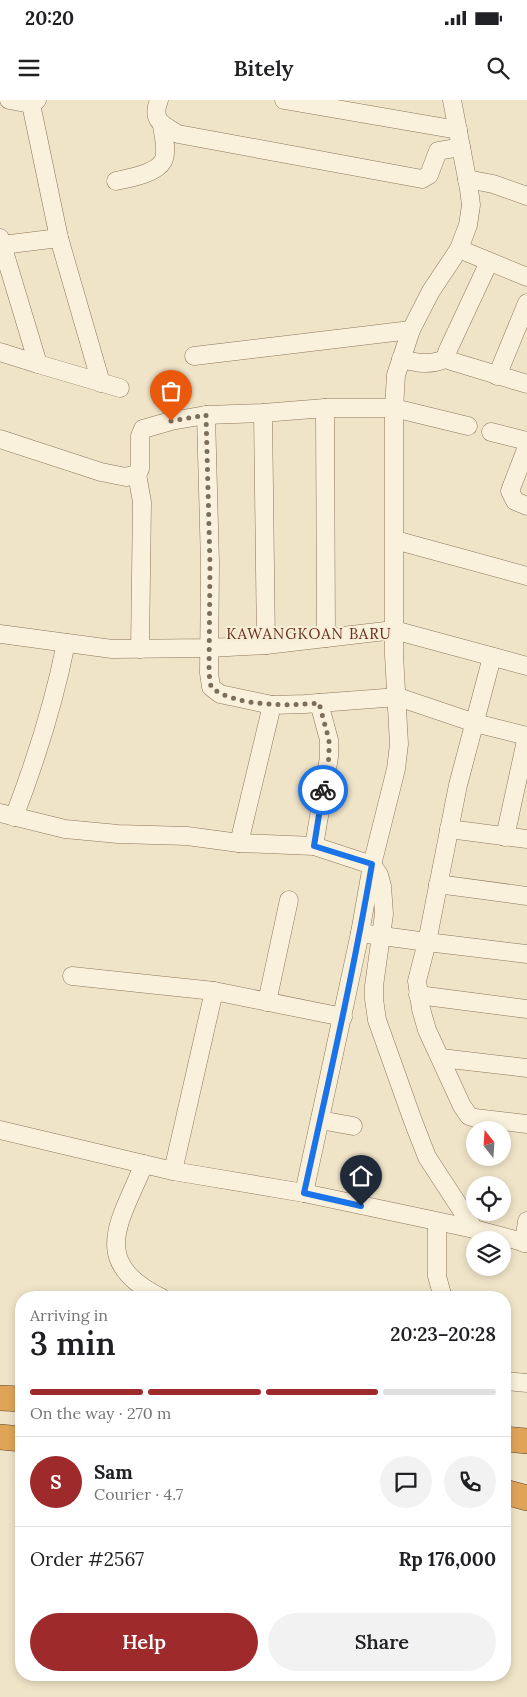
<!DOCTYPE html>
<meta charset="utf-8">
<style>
:root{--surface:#fff;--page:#f2f2f2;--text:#202124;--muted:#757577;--line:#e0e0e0;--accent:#9e2a2b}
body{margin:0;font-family:Lora,serif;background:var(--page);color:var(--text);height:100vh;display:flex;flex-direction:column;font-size:19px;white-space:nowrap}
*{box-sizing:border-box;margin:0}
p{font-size:16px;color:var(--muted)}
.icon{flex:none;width:28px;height:28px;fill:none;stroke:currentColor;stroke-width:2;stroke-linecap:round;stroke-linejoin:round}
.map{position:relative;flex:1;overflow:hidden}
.drawer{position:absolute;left:15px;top:1191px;width:496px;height:390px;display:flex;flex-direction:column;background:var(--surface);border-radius:20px;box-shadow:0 2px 8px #0003}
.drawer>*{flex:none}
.needle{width:32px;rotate:343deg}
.fabs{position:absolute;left:466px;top:1021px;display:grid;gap:10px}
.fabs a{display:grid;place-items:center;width:45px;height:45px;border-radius:50%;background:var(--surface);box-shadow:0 2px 8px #0003;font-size:25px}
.pin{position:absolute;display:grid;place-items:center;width:42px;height:42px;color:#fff;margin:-51px -21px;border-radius:50% 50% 50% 0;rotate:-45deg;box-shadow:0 0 5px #0007}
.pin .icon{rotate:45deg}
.courier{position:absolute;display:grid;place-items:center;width:50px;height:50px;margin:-25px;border:4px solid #1a73e8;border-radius:50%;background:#fff;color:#222;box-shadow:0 1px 6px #0007}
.headline em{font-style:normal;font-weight:600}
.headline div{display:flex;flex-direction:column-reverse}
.headline{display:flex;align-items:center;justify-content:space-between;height:85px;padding:0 15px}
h1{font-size:32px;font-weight:600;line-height:38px}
.bar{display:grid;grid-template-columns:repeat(4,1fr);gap:8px 5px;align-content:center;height:60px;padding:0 15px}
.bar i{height:6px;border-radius:4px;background:var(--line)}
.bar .selected{background:var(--accent)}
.bar p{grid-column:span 4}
.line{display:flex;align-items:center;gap:12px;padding:0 15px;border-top:1px solid var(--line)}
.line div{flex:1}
.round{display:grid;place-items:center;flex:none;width:52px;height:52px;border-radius:26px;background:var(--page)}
.button{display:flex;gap:10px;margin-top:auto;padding:10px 15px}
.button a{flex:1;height:58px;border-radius:30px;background:var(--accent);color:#fff;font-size:20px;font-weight:600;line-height:58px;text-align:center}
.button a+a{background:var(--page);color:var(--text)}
.status{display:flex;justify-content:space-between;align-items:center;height:35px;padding:0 25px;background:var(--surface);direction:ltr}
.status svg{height:14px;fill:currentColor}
header{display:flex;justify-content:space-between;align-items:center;height:65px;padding:0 15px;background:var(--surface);font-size:22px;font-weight:600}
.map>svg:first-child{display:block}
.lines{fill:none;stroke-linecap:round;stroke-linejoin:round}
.minor-casing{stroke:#8d765c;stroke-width:19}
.highway-casing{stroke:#5b4430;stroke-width:26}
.minor{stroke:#faf1dc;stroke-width:18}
.highway{stroke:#e0a458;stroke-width:25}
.done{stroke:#7c6e5b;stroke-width:5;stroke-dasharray:0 9}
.route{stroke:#1a73e8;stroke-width:6}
.labels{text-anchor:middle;stroke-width:4;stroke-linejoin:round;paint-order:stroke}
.quarter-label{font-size:15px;letter-spacing:1px;fill:#6b2e1e;stroke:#f7eed8}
</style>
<div class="status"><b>20:20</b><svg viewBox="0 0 49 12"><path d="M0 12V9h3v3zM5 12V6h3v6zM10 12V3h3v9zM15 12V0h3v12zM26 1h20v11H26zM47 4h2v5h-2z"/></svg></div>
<header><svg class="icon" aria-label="menu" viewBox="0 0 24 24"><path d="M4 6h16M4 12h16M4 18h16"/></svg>Bitely<svg class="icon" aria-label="search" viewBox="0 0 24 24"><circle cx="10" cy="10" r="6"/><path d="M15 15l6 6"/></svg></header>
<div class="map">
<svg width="527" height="1597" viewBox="0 0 527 1597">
<rect width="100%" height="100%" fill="#f0e4c8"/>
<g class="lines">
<!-- minor casing -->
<g class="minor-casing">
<g id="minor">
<polyline points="9,0 31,4 37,0"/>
<path d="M 159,0 C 151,20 162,25 178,34 L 422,79 L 429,75 L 438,51 L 461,47"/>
<polyline points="284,0 458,30"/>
<polyline points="452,0 469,89 471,105 468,125 459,149 431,191 411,230 396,275 394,308 394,555 399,644 396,669 372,765 360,833 427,842 417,881 421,909 427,930 462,1006 469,1016 475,1018 527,1024"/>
<polyline points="31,4 59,138 101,283"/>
<polyline points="467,79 493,84 527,96"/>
<path d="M 116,81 C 129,78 156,74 163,61 C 168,52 163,34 162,25"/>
<polyline points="0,138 38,264 0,252"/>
<polyline points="0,141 2,145 59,138"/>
<polyline points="459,149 527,177"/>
<polyline points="489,162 447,252 447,258 451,261 527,284"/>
<polyline points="194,256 411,230"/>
<path d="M 401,259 C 417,263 431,266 447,258"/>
<polyline points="38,264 120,288"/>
<polyline points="497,276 527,203"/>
<polyline points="325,308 326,538"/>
<polyline points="263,313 266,545"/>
<polyline points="206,315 210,464 209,573 211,587 220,594 272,605 305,604 398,597 475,623 527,636 505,737"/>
<polyline points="491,332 527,341"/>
<polyline points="0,339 101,372 126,377 137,374 140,369 140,336 143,329 171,321 206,315 263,313 325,308 394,308 468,326"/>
<polyline points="527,347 510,391 515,401 527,406"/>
<polyline points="137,374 142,402 140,549"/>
<polyline points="395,440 527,476"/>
<polyline points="0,534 112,549 209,548 266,545 394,530 527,566"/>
<polyline points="492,557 458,685 427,842 527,854"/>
<polyline points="0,713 65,729 118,734 187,736 239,743 314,746 372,765 379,775 382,786 384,814 374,886 374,899 377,920 413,1021 427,1057 474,1129"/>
<path d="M 14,717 C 36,660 54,603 66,543"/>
<polyline points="449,729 527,739"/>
<polyline points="239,743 272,605"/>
<polyline points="314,746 329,657 329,640 319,603"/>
<polyline points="438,784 527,796"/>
<polyline points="72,876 214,891 343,917"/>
<polyline points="418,895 527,909"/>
<polyline points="267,902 289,800"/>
<polyline points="441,958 527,968"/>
<polyline points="320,1020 353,1026"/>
<polyline points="0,1030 173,1071 304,1093 474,1129 527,1143"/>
<path d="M 144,1064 C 120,1122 88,1162 162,1198"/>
<polyline points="173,1071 214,891"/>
<polyline points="304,1093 360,833"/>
<polyline points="437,1122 437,1176 443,1198"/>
<polyline points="524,1143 527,1121"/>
<polyline points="505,1281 527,1283"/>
</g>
</g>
<!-- highway casing -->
<g class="highway-casing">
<g id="highway">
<polyline points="0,1298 21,1299"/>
<polyline points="0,1337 21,1339"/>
<polyline points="505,1339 527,1341"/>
<polyline points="505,1392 527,1398"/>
</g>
</g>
<!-- minor -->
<use href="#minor" class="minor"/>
<!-- highway -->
<use href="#highway" class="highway"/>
</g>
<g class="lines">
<!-- done -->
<path class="done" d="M 171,321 L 206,315 L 210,464 L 209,573 L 211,587 C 235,607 289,606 319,603 L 329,640 L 329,657 L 323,690"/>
<!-- route -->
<path class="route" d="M 323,690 L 314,746 L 372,764 C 353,875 328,984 304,1093 L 361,1106"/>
</g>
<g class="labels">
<!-- quarter labels -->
<g class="quarter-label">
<text x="309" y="539">KAWANGKOAN BARU</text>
</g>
</g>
</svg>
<div class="fabs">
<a><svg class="needle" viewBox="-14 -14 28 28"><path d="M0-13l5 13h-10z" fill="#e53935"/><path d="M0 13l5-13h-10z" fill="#757577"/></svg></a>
<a><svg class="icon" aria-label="locate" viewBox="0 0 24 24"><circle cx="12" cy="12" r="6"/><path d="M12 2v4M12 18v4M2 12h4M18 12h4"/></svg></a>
<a><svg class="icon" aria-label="layers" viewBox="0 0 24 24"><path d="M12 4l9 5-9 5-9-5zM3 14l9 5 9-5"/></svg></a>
</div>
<div class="pin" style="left:171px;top:321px;background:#ea580c"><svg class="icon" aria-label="bag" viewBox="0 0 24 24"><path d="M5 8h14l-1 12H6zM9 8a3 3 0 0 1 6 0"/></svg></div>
<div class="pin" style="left:361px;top:1106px;background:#1f2937"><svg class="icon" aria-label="home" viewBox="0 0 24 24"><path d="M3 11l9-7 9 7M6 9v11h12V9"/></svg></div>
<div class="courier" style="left:323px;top:690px"><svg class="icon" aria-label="bike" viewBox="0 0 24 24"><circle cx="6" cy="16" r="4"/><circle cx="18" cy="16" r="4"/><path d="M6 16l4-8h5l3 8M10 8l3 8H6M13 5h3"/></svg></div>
<section class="drawer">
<div class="headline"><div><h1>3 min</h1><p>Arriving in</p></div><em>20:23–20:28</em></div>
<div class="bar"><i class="selected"></i><i class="selected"></i><i class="selected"></i><i></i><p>On the way · 270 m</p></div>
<div class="line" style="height:90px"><b class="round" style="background:var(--accent);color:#fff">S</b><div><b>Sam</b><p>Courier · 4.7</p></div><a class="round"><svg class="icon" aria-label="chat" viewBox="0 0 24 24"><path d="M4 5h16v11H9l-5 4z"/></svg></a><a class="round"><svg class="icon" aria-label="phone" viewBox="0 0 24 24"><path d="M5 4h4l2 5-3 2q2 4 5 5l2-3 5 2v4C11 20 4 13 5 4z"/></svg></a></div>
<div class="line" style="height:65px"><div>Order #2567</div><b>Rp 176,000</b></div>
<div class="button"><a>Help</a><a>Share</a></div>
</section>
</div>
